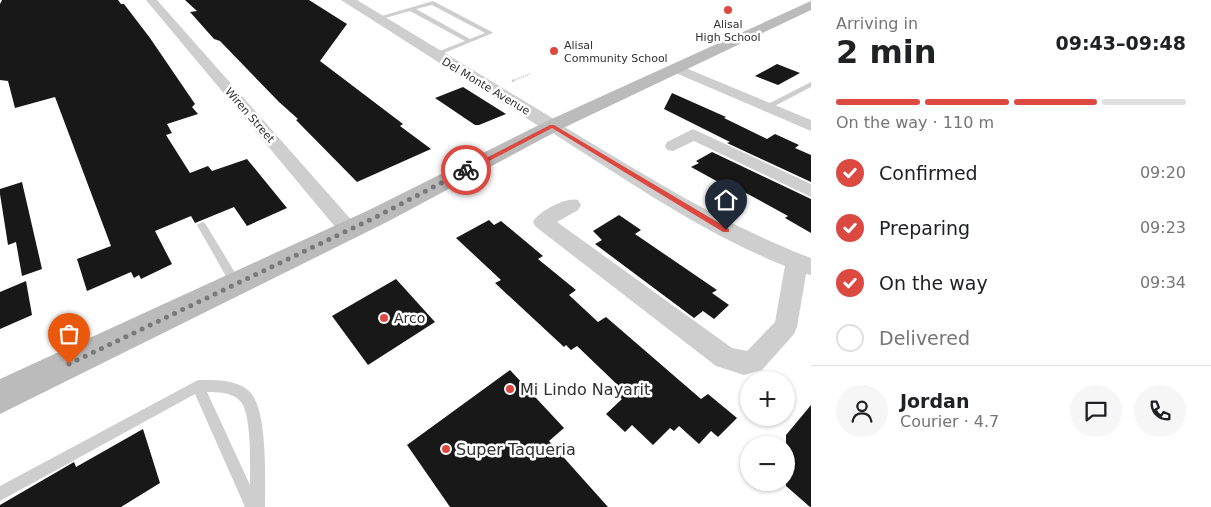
<!DOCTYPE html>
<meta charset="utf-8">
<style>
:root{--surface:#fff;--page:#f6f6f6;--text:#202124;--muted:#757577;--line:#e0e0e0;--accent:#db4940}
body{margin:0;font-family:"DejaVu Sans",sans-serif;background:var(--page);color:var(--text);height:100vh;display:flex;flex-direction:column;font-size:19px;white-space:nowrap}
*{box-sizing:border-box;margin:0}
p{font-size:16px;color:var(--muted)}
.icon{flex:none;width:28px;height:28px;fill:none;stroke:currentColor;stroke-width:2;stroke-linecap:round;stroke-linejoin:round}
.map{position:relative;flex:1;overflow:hidden}
.drawer{display:flex;flex-direction:column;background:var(--surface);width:400px}
.drawer>*{flex:none}
.tools{position:absolute;left:740px;top:371px;display:grid;gap:10px}
.tools a{display:grid;place-items:center;width:55px;height:55px;border-radius:50%;background:var(--surface);box-shadow:0 1px 4px #0004;font-size:25px}
.pin{position:absolute;display:grid;place-items:center;width:42px;height:42px;color:#fff;margin:-51px -21px;border-radius:50% 50% 50% 0;rotate:-45deg;box-shadow:0 0 5px #0007}
.pin .icon{rotate:45deg}
.courier{position:absolute;display:grid;place-items:center;width:50px;height:50px;margin:-25px;border:4px solid #db4940;border-radius:50%;background:#fff;color:#222;box-shadow:0 1px 6px #0007}
.head em{font-style:normal;font-weight:600}
.head div{display:flex;flex-direction:column-reverse}
.head{display:flex;align-items:center;justify-content:space-between;height:85px;padding:0 25px}
h1{font-size:32px;font-weight:600;line-height:38px}
.bar{display:grid;grid-template-columns:repeat(4,1fr);gap:8px 5px;align-content:center;height:60px;padding:0 25px}
.bar i{height:6px;border-radius:4px;background:var(--line)}
.bar .on{background:var(--accent)}
.bar p{grid-column:span 4}
.line{display:flex;align-items:center;gap:12px;padding:0 25px;border-top:1px solid var(--line)}
.line div{flex:1}
.round{display:grid;place-items:center;flex:none;width:52px;height:52px;border-radius:26px;background:var(--page)}
ol{padding:0 25px;list-style:none}
li{display:flex;align-items:center;gap:15px;height:55px}
li p{margin-inline-start:auto}
li .icon{padding:5px;border-radius:50%;background:var(--accent);color:#fff;stroke-width:4}
li:last-child{color:var(--muted)}
li i{width:28px;height:28px;border:2px solid var(--line);border-radius:50%}
main{display:flex;flex:1;min-height:0}
.map>svg:first-child{display:block}
.building{fill:#181818}
.lines{fill:none;stroke-linecap:round;stroke-linejoin:round}
.path-far1{stroke:#cecece;stroke-width:2;stroke-dasharray:1 1;stroke-linecap:butt}
.path{stroke:#cecece;stroke-width:2.5;stroke-dasharray:2 2;stroke-linecap:butt}
.service{fill:#cecece;fill-rule:evenodd}
.minor{fill:#cecece;fill-rule:evenodd}
.tertiary{fill:#cecece;fill-rule:evenodd}
.secondary{fill:#bbb;fill-rule:evenodd}
.route{fill:#db4940}
.done{stroke:#797979;stroke-width:5;stroke-dasharray:0 9}
.poi-dot{fill:#db4940;stroke:#fff;stroke-width:2}
.labels{text-anchor:middle;stroke-width:5;stroke-linejoin:round;paint-order:stroke}
.far-poi-label{font-size:11px;fill:#313131;stroke:#fff}
.far-street-label{font-size:11px;fill:#313131;stroke:#fff}
.poi-label{font-size:14px;fill:#313131;stroke:#fff;text-anchor:start}
.near-poi-label{font-size:16px;fill:#313131;stroke:#fff;text-anchor:start}
</style>
<main>
<div class="map">
<svg width="811" height="507" viewBox="0 0 811 507">
<rect width="100%" height="100%" fill="#fff"/>
<!-- building -->
<g class="building">
<polygon points="2,0 118,0 121,4 124,4 150,38 195,104 192,107 198,114 167,124 172,133 166,135 190,173 208,166 212,171 247,159 287,208 247,226 234,207 195,223 191,216 155,231 172,264 141,279 139,275 134,278 131,272 87,291 77,259 111,246 55,97 15,108 8,81 0,80 0,4"/>
<polygon points="185,0 309,0 347,24 320,61 403,124 400,126 431,149 357,182 296,120 298,119 279,102 220,41 214,39 190,12 197,11"/>
<polygon points="777,64 800,73 778,85 755,76"/>
<polygon points="463,87 506,114 479,125 475,125 435,98"/>
<polygon points="672,93 726,117 724,118 767,139 775,134 799,145 795,148 811,155 811,182 727,143 730,142 664,109"/>
<polygon points="712,152 811,199 811,233 785,218 788,216 746,193 742,195 691,167 699,163 696,161"/>
<polygon points="22,182 42,269 22,276 16,242 8,245 0,194 0,189"/>
<polygon points="619,215 641,230 635,234 717,290 712,293 729,305 714,319 703,311 694,318 595,244 602,240 593,231"/>
<polygon points="489,220 494,225 501,221 543,256 538,259 576,290 569,295 598,322 606,317 701,399 708,394 737,418 718,437 711,431 699,444 679,426 674,431 670,428 653,445 632,425 625,432 606,414 622,399 619,397 625,392 577,346 571,350 566,345 564,347 495,283 501,280 456,238"/>
<polygon points="396,279 435,322 368,365 332,316"/>
<polygon points="26,281 32,315 0,329 0,292"/>
<polygon points="510,370 564,428 549,441 608,507 450,507 407,445"/>
<polygon points="811,405 811,507 810,507 786,486 786,435"/>
<polygon points="143,429 160,483 121,507 0,507 0,505 74,462 76,467"/>
</g>
<g class="lines">
<!-- path-far1 -->
<polyline class="path-far1" points="512,81 530,74"/>
<!-- path -->
<polyline class="path" points="512,81 516,80"/>
<!-- service -->
<g class="service">
<path d="M 433,1 L 492,32 L 493,33 L 434,57 L 431,55 L 432,54 L 465,41 L 410,11 L 378,20 L 375,18 ZM 432,5 L 485,33 L 470,39 L 416,9 Z"/>
<polygon points="811,82 811,87 769,109 762,107"/>
<polygon points="202,222 205,223 240,281 241,284 240,287 232,287 197,225"/>
<path d="M 198,380 C 215,380 237,379 250,392 C 268,410 265,481 265,507 L 245,507 L 195,394 L 0,501 L 0,486 ZM 207,392 C 218,392 232,392 240,401 C 252,412 250,467 250,485 Z"/>
</g>
<!-- minor -->
<g class="minor">
<polygon points="146,0 157,0 355,224 358,229 355,234 348,236 341,234"/>
<polygon points="676,64 811,120 811,131 671,71 669,68"/>
<path d="M 552,121 L 558,123 C 640,172 721,224 811,258 L 811,275 L 806,274 L 797,327 L 794,334 L 762,370 L 744,375 L 716,366 L 536,227 L 533,222 C 539,211 566,197 578,200 L 581,205 L 578,210 L 557,222 L 732,348 L 747,351 L 775,322 L 785,266 C 700,232 624,178 546,129 L 544,126 L 546,123 Z"/>
<polygon points="693,129 811,184 811,197 694,141 673,151 667,150 665,146 667,142"/>
</g>
<!-- tertiary -->
<polygon class="tertiary" points="341,0 357,0 559,122 562,126 559,130 552,132 545,130"/>
<!-- secondary -->
<polygon class="secondary" points="811,1 811,10 559,130 387,222 0,414 0,379 369,210 545,122"/>
</g>
<!-- route -->
<polygon class="route" points="550,125 554,125 729,229 729,232 723,232 552,128 468,172 463,170"/>
<g class="lines">
<!-- done -->
<polyline class="done" points="69,364 378,216 466,170"/>
</g>
<!-- markers -->
<g class="poi-dot">
<circle cx="728" cy="10" r="5"/>
<circle cx="554" cy="51" r="5"/>
<circle cx="384" cy="318" r="5"/>
<circle cx="510" cy="389" r="5"/>
<circle cx="446" cy="449" r="5"/>
</g>
<g class="labels">
<!-- far-poi labels -->
<g class="far-poi-label">
<text x="728" y="28">Alisal<tspan x="728" dy="13">High School</tspan></text>
<text x="564" y="49" text-anchor="start">Alisal<tspan x="564" dy="13">Community School</tspan></text>
</g>
<!-- far-street labels -->
<g class="far-street-label">
<text transform="translate(486 86) rotate(31)" y="4">Del Monte Avenue</text>
<text transform="translate(250 115) rotate(49)" y="4">Wiren Street</text>
</g>
<!-- poi labels -->
<g class="poi-label">
<text x="394" y="323">Arco</text>
</g>
<!-- near-poi labels -->
<g class="near-poi-label">
<text x="520" y="395">Mi Lindo Nayarit</text>
<text x="456" y="455">Super Taqueria</text>
</g>
</g>
</svg>
<div class="tools">
<a>+</a>
<a>−</a>
</div>
<div class="pin" style="left:69px;top:364px;background:#ea580c"><svg class="icon" aria-label="bag" viewBox="0 0 24 24"><path d="M5 8h14l-1 12H6zM9 8a3 3 0 0 1 6 0"/></svg></div>
<div class="pin" style="left:726px;top:230px;background:#1f2937"><svg class="icon" aria-label="home" viewBox="0 0 24 24"><path d="M3 11l9-7 9 7M6 9v11h12V9"/></svg></div>
<div class="courier" style="left:466px;top:170px"><svg class="icon" aria-label="bike" viewBox="0 0 24 24"><circle cx="6" cy="16" r="4"/><circle cx="18" cy="16" r="4"/><path d="M6 16l4-8h5l3 8M10 8l3 8H6M13 5h3"/></svg></div>
</div>
<section class="drawer">
<div class="head"><div><h1>2 min</h1><p>Arriving in</p></div><em>09:43–09:48</em></div>
<div class="bar"><i class="on"></i><i class="on"></i><i class="on"></i><i></i><p>On the way · 110 m</p></div>
<ol>
<li><svg class="icon" aria-label="check" viewBox="0 0 24 24"><path d="M5 12l5 5 9-10"/></svg>Confirmed<p>09:20</p></li>
<li><svg class="icon" aria-label="check" viewBox="0 0 24 24"><path d="M5 12l5 5 9-10"/></svg>Preparing<p>09:23</p></li>
<li><svg class="icon" aria-label="check" viewBox="0 0 24 24"><path d="M5 12l5 5 9-10"/></svg>On the way<p>09:34</p></li>
<li><i></i>Delivered</li>
</ol>
<div class="line" style="height:90px"><a class="round"><svg class="icon" aria-label="person" viewBox="0 0 24 24"><circle cx="12" cy="8" r="4"/><path d="M4 21q1-7 8-7t8 7"/></svg></a><div><b>Jordan</b><p>Courier · 4.7</p></div><a class="round"><svg class="icon" aria-label="chat" viewBox="0 0 24 24"><path d="M4 5h16v11H9l-5 4z"/></svg></a><a class="round"><svg class="icon" aria-label="phone" viewBox="0 0 24 24"><path d="M5 4h4l2 5-3 2q2 4 5 5l2-3 5 2v4C11 20 4 13 5 4z"/></svg></a></div>
</section>
</main>
